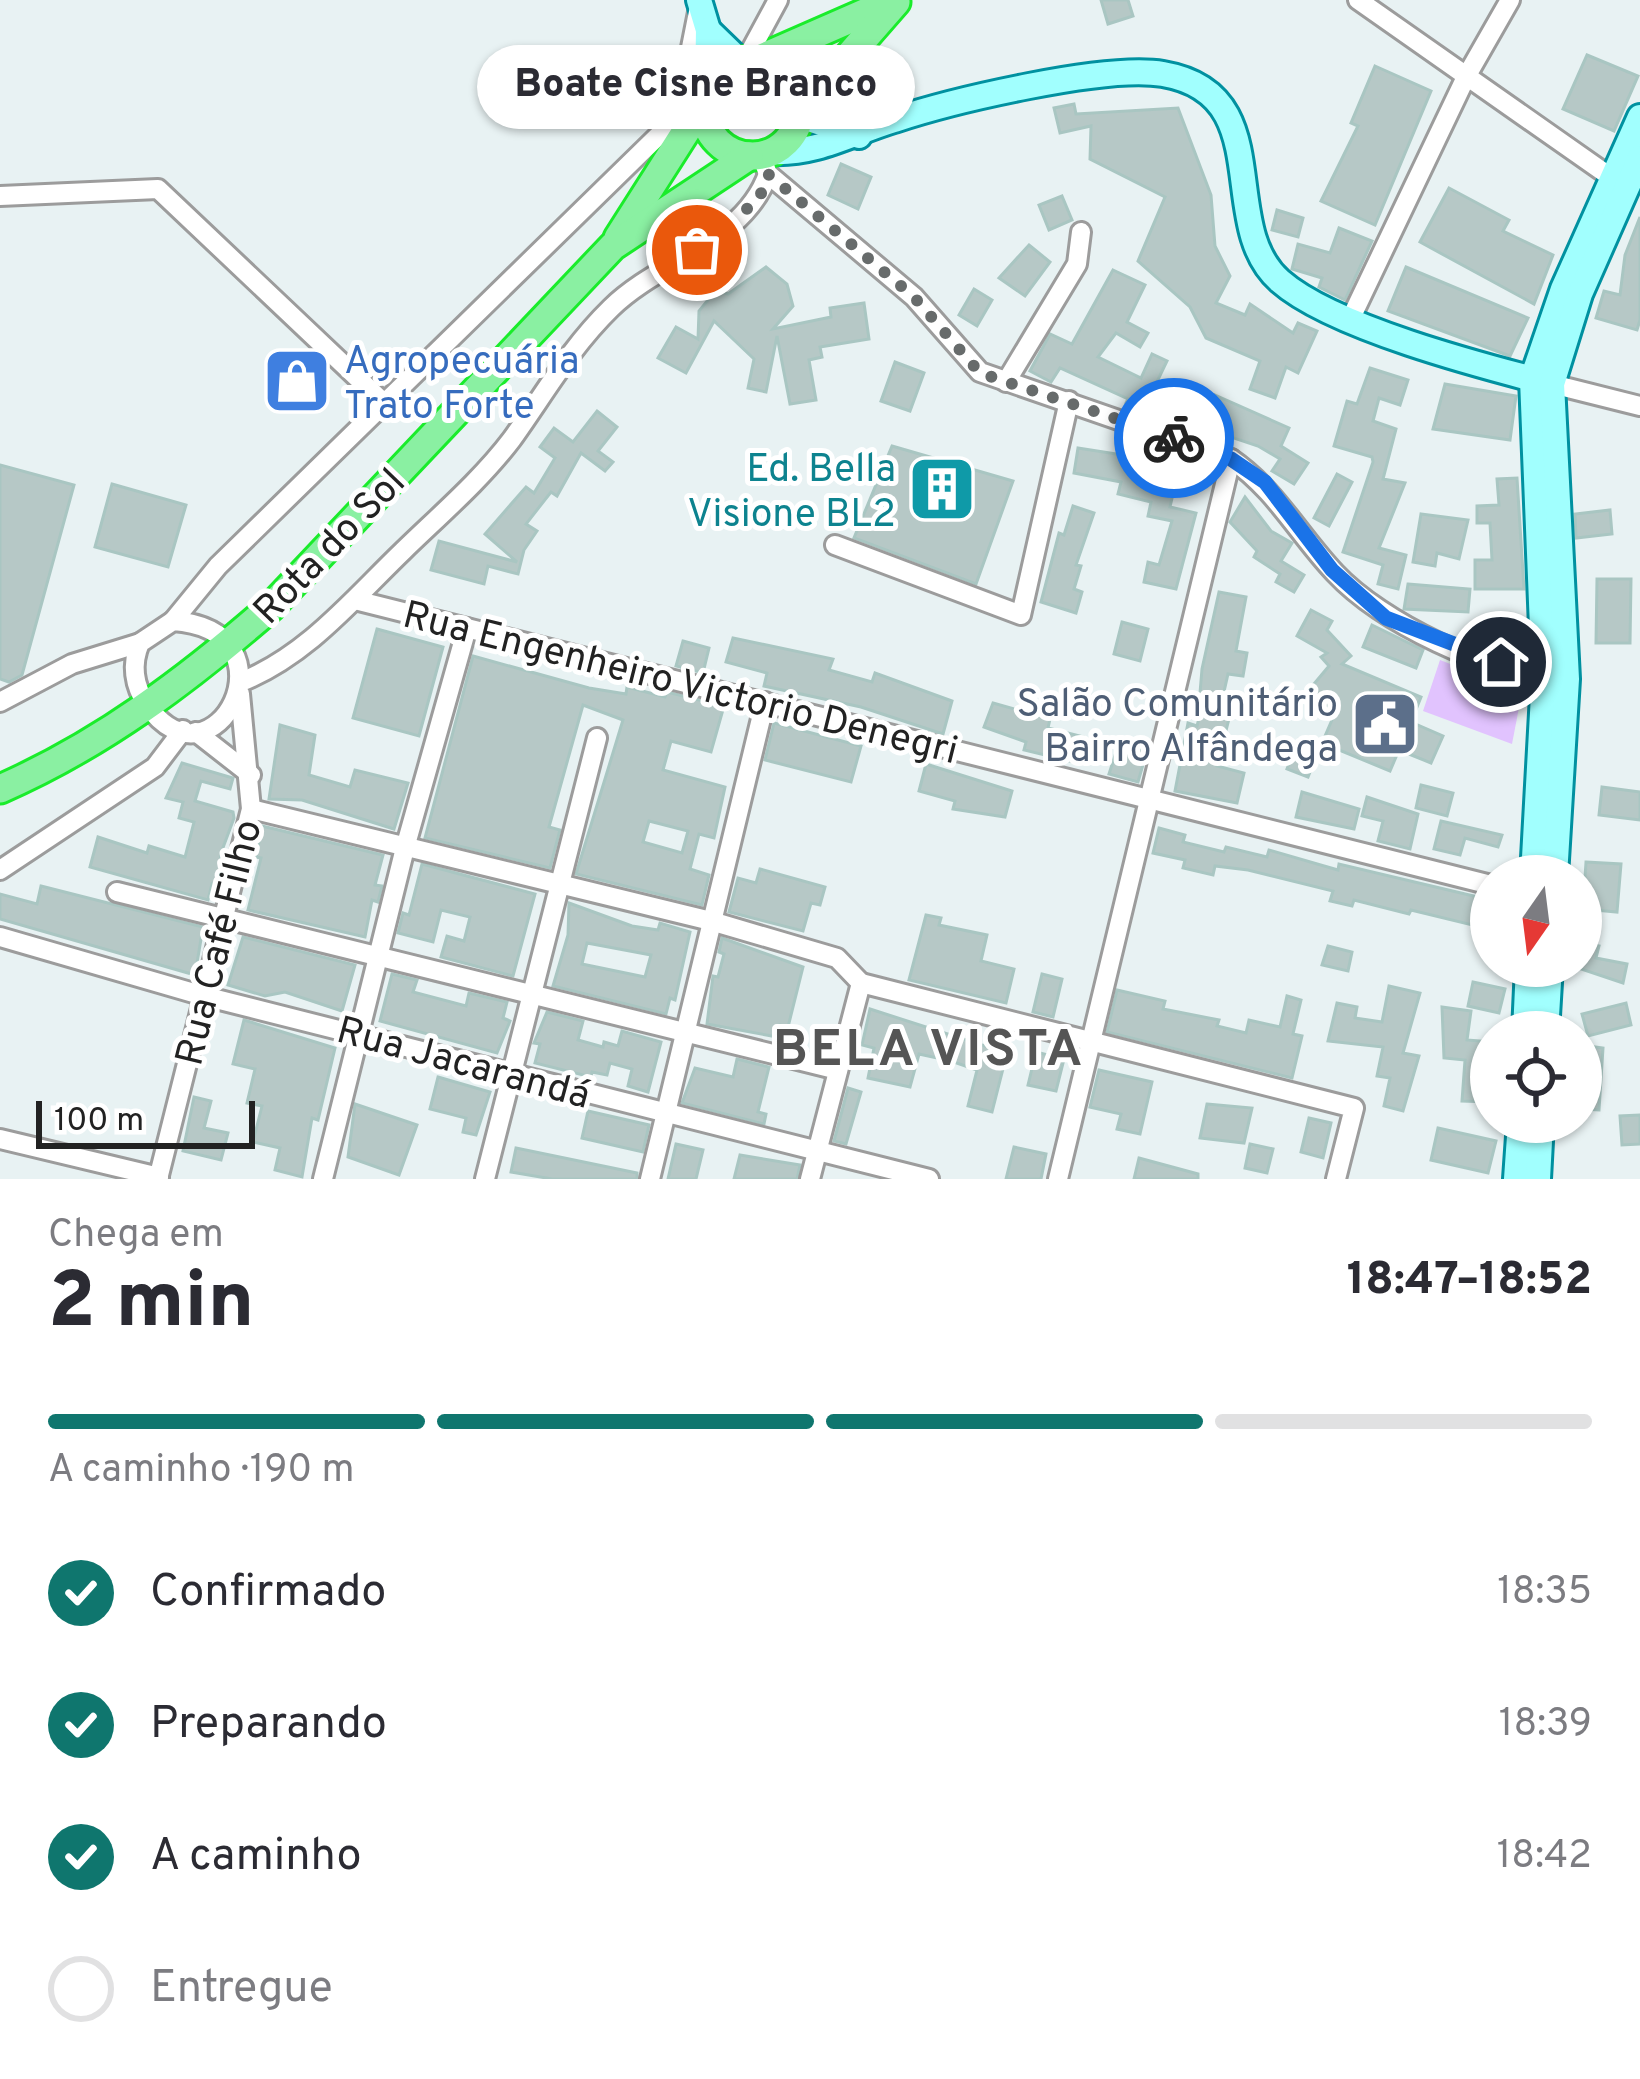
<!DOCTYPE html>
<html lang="pt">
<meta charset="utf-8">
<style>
:root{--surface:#fff;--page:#f2f2f3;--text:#2b2b33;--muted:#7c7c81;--line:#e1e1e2;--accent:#0f766e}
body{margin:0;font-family:Overpass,sans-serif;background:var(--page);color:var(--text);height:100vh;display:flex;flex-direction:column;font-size:45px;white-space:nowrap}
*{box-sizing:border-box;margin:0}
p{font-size:39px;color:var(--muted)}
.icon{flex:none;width:66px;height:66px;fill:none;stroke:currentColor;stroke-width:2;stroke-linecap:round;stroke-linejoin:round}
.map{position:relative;height:1179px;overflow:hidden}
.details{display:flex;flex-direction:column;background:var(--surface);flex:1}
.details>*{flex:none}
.needle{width:78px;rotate:194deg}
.tools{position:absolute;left:1470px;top:855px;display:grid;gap:24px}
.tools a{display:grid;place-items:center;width:132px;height:132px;border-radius:50%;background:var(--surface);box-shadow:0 3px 9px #0004;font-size:60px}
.scale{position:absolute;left:36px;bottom:30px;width:219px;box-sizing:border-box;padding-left:12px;border:6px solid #222;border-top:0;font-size:33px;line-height:42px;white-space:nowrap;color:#222;-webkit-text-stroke:9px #fff;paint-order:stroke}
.pin{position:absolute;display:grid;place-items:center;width:102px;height:102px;color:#fff;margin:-51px;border:6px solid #fff;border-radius:50%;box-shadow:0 3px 12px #0007}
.courier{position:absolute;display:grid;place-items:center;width:120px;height:120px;margin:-60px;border:9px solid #1a73e8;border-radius:50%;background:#fff;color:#222;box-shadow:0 3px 15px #0007}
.bubble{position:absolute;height:84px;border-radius:42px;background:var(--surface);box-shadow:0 3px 9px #0004;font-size:39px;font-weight:800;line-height:84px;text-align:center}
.overview em{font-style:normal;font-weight:800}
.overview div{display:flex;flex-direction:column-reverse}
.overview{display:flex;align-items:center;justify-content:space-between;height:204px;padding:0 48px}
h1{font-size:78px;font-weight:800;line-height:90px}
.bar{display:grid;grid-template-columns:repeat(4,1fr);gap:18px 12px;align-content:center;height:144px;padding:0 48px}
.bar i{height:15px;border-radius:9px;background:var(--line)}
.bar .active{background:var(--accent)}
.bar p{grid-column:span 4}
ol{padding:0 48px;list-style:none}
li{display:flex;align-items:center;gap:36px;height:132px}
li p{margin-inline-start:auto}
li .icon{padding:12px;border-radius:50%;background:var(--accent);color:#fff;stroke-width:4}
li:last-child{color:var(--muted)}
li i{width:66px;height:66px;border:6px solid var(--line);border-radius:50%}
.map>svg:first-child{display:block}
.park{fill:#e1c3fe}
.building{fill:#b6c8c6;stroke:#a9c6c2;stroke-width:3;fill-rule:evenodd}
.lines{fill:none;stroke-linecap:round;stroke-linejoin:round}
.minor-casing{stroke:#9c9c9c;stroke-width:24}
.major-casing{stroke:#0091a0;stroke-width:30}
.highway-casing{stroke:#1aec2b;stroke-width:33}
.minor{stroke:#fff;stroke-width:18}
.major{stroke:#a1fffe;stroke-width:24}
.highway{stroke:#8af0a2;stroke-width:27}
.done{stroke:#676b6b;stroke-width:12;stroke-dasharray:0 21.6}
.route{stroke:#1a73e8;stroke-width:15}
.labels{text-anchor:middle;stroke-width:10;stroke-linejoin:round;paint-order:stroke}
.shop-label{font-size:39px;fill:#366cbe;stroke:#fff;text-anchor:start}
.culture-label{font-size:39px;fill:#0d838f;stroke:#fff;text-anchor:end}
.street-label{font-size:39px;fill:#222;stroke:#fff}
.service-label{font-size:39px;fill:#4e5e75;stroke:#fff;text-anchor:end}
.district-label{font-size:51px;font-weight:bold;letter-spacing:3px;fill:#555;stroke:#fff}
</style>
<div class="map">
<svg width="1640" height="1179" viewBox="0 0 1640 1179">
<rect width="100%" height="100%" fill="#e8f2f3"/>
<!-- park -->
<polygon class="park" points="1440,660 1522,692 1512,744 1423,711"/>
<!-- building -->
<g class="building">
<polygon points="1101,0 1128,0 1133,16 1108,24"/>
<polygon points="1587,55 1638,76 1614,131 1563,109"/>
<polygon points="1375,66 1431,91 1375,225 1321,201 1358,126 1351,123"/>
<polygon points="1074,104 1076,114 1178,108 1211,195 1215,246 1230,276 1216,303 1245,315 1250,304 1293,333 1298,323 1317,331 1298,373 1286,367 1275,398 1250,389 1260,361 1206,338 1190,307 1138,261 1165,197 1090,159 1091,126 1060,133 1054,108"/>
<polygon points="841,164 871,177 858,209 828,195"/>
<polygon points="1449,188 1509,220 1503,231 1553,255 1534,304 1420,242"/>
<polygon points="1062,196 1072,220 1049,230 1039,205"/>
<polygon points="1277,210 1303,218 1298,237 1272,230"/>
<polygon points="1640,217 1640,320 1637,330 1596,318 1604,291 1620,295 1625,255"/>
<polygon points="1339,228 1372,241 1345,300 1319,287 1322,278 1292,269 1298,244 1330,253"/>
<polygon points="1029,245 1050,262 1025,296 999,278"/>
<polygon points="766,267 787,284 793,306 773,329 831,317 830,308 864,303 869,339 820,347 822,357 809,360 816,400 790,404 777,336 766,392 748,388 754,359 714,321 686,373 658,358 676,327 698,339 699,311 716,290 728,294"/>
<polygon points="1406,267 1528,318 1510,356 1388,311"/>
<polygon points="1113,270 1145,285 1127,322 1148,333 1140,347 1116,333 1098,357 1141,378 1152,354 1167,361 1142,413 1126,403 1128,399 1060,368 1051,382 1030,371 1050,334 1072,344"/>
<polygon points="974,289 992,300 977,326 959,315"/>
<polygon points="895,362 924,373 910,411 881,401"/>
<polygon points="1370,368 1408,380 1400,405 1379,398 1373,421 1396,429 1383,479 1405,483 1379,548 1406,555 1398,589 1378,584 1383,565 1343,552 1373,462 1372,457 1334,446 1347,401 1357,404"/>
<polygon points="1445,384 1516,396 1510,440 1433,429"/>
<polygon points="1215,395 1289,428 1281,446 1308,463 1294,484 1272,471 1280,459 1258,446 1177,419 1187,401 1208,413"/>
<polygon points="597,411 617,427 598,451 613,462 605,471 581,453 557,496 551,492 526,524 537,531 524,550 518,574 488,566 484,584 431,570 439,541 517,562 485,534 526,487 534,493 555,458 540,447 554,428 573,442"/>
<polygon points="892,446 1013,481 976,584 854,538"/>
<polygon points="1078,448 1180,464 1170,507 1196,513 1176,589 1144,582 1148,562 1159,565 1172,521 1148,516 1151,502 1118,494 1121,482 1074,473"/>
<polygon points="0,465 74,485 22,675 9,682 0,679"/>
<polygon points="1337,474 1352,482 1329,526 1314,518"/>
<polygon points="1517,478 1524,589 1475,589 1475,560 1492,560 1490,523 1477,523 1477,506 1499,505 1497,479"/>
<polygon points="112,484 186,505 168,567 95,547"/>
<polygon points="1245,497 1271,531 1292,543 1281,561 1304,575 1294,592 1276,582 1280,574 1254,557 1257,551 1230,522"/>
<polygon points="1073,506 1094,513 1076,565 1081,566 1074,589 1082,592 1076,613 1041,602 1059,533 1064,535"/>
<polygon points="1610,510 1612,534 1576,538 1575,514"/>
<polygon points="1421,514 1468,520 1459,559 1437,553 1435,566 1413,562"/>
<polygon points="1597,579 1631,579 1630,643 1596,643"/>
<polygon points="1408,584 1470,589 1468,612 1404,609"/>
<polygon points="1219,592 1246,597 1236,651 1247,653 1243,676 1228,674 1221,705 1232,707 1217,766 1244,773 1237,803 1175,791 1188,723 1197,726 1205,694 1200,693 1202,669"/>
<polygon points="1311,610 1332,621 1327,630 1351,656 1342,664 1421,697 1411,722 1443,736 1431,763 1399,750 1390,771 1322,743 1335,713 1308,691 1329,666 1321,657 1327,653 1297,636"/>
<polygon points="1480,618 1525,619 1526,648 1480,645"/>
<polygon points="1122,622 1148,629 1140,661 1114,654"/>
<polygon points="1372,625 1423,650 1416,668 1363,647"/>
<polygon points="377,629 443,647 419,736 353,718"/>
<polygon points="733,638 833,659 829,670 872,682 875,673 952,701 943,734 861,707 764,686 767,673 726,662"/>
<polygon points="683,641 709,648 703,673 676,666"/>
<path d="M 473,656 L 589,688 L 626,694 L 627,687 L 665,697 L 667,692 L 724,706 L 711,752 L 671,741 L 663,770 L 725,787 L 714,838 L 699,834 L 690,869 L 709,875 L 702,905 L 576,874 L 623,720 L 583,705 L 549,827 L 560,830 L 550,868 L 425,838 ZM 649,821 L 688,831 L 682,853 L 643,842 Z"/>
<polygon points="993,703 1050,719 1048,728 1084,737 1078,763 1024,750 1026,742 984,727"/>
<polygon points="774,723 861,746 851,782 765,760"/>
<polygon points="280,725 315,735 309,775 350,787 355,770 408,783 394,829 302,800 269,799"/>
<polygon points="1299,739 1320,747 1308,777 1287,769"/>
<polygon points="1119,743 1147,751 1138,782 1109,774"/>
<polygon points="182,763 233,778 230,789 201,781 195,801 233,812 234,818 221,853 218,886 212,884 208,900 90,867 98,837 147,853 149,846 185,857 194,822 179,818 183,802 166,798"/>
<polygon points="926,764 1012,791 1005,817 953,809 955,801 919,791"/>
<polygon points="1421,785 1453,793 1447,816 1416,808"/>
<polygon points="1602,787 1640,792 1640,820 1599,815"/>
<polygon points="1302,792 1359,809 1354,829 1296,817"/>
<polygon points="1367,797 1418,814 1410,849 1378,841 1383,821 1362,816"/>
<polygon points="1441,821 1502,835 1498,847 1465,838 1460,855 1434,849"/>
<polygon points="262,826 383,855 375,885 382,886 378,902 372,900 365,937 248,910 261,858 256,857"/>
<polygon points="1159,828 1185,835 1183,842 1224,852 1226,847 1267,857 1269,850 1338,870 1339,864 1482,898 1491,902 1491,944 1478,940 1481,927 1411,910 1409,914 1354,900 1352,906 1330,901 1333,891 1248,870 1215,866 1213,875 1183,868 1185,860 1153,853"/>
<polygon points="1586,862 1621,864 1617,912 1583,909"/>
<polygon points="422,864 535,894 513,976 441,957 447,936 464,941 470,917 441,910 433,942 398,933 403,913 409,915"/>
<polygon points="760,869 825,887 820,905 811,903 803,931 729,912 738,878 756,883"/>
<polygon points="41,886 203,927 195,975 0,919 0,894 37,904"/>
<path d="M 569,903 L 632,926 L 658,930 L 660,923 L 690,932 L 675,1000 L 670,998 L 666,1014 L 553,986 L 568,935 ZM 587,943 L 651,955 L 645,977 L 582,964 Z"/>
<polygon points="926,915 941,918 939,925 987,935 981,961 1014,969 1006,1003 909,980"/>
<polygon points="243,937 355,965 342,1011 285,992 265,996 228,985"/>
<polygon points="722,938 803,967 788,1027 780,1025 777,1037 707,1024 713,976 718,977 724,954 719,952"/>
<polygon points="1581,943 1599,946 1596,958 1627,964 1623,983 1581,969"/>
<polygon points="1328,946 1352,952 1348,971 1322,965"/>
<polygon points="392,974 417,980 413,992 466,1006 469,993 507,1002 503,1018 510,1021 497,1053 380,1021"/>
<polygon points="1042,974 1062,979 1053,1017 1033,1012"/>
<polygon points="1473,982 1505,989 1499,1013 1468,1006"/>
<polygon points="1389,986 1420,993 1403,1053 1419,1056 1403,1111 1384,1106 1390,1078 1377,1076 1383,1047 1328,1041 1337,1003 1357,1007 1355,1018 1382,1022"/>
<polygon points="1117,990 1165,1001 1163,1009 1219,1020 1217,1026 1246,1033 1249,1020 1280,1027 1287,996 1301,1000 1293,1034 1302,1036 1292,1078 1107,1032"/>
<polygon points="1626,1003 1631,1025 1588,1036 1582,1014"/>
<polygon points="1442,1007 1471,1011 1467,1040 1491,1042 1491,1102 1462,1101 1465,1060 1444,1058"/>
<polygon points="870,1009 1007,1053 992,1112 968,1106 977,1070 951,1061 919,1054 910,1087 868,1078 874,1048 862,1045"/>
<polygon points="547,1012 583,1021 578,1040 603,1047 604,1042 618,1046 622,1031 661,1042 648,1092 628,1086 632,1069 610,1063 607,1075 592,1072 591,1077 535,1063 540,1044 534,1043"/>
<polygon points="244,1020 335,1048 318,1120 312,1118 302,1177 275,1170 280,1148 253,1142 262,1106 247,1103 255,1069 233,1064"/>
<polygon points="1581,1045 1603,1048 1599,1110 1581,1109"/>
<polygon points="1036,1052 1064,1059 1056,1091 1028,1085"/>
<polygon points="737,1059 769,1067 758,1112 766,1114 764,1124 682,1103 695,1068 733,1077"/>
<polygon points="1099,1070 1152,1082 1140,1134 1117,1129 1121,1114 1090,1107"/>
<polygon points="438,1077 490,1092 476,1135 463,1132 466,1118 430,1109"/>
<polygon points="848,1088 861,1092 846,1144 834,1141"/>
<polygon points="194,1097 211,1101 204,1128 228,1133 221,1160 183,1151"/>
<polygon points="355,1104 417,1125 399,1175 348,1157"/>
<polygon points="1207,1104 1252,1108 1244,1143 1200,1138"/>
<polygon points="588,1111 649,1125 643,1152 582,1138"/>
<polygon points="1640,1115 1640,1144 1622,1145 1620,1116"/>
<polygon points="1309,1118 1331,1123 1323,1158 1301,1152"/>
<polygon points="1438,1128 1496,1141 1488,1173 1431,1160"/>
<polygon points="676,1144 703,1150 696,1179 668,1179"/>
<polygon points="1250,1144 1273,1149 1267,1173 1245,1168"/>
<polygon points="1014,1147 1046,1154 1041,1179 1006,1179"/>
<polygon points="516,1148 637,1173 637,1179 552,1179 511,1172"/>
<polygon points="740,1155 800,1165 797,1179 734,1179"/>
<polygon points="1139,1158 1198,1174 1198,1179 1134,1179"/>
</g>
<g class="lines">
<!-- minor casing -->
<g class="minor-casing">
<g id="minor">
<polyline points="1358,0 1622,185"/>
<polyline points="745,61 778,0"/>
<path d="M 761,155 L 768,174 L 914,297 L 980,372 L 1231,459 C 1276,490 1298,534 1335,573 C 1382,623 1488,673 1556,678"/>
<polyline points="0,196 158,189 385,404"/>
<polyline points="1350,320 1466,77 1510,0"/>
<polyline points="1006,382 1077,264 1081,232"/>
<polyline points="1552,384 1640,406"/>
<polyline points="835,545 1021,615 1069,401"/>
<polyline points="359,601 1491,885"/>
<polyline points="173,621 218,566 662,132 684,83 699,7"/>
<path d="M 173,621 C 302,630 214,799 147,705 C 134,686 131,664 140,643 Z"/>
<path d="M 241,682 C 308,655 353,599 403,551 C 440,515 481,480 512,439 C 545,393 570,348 611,308 C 660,260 744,242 768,174"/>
<polyline points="0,702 72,664 140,643"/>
<polyline points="196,732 251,775"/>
<polyline points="251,809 711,921 837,958 861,983"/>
<polyline points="0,870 155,767 183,730"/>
<polyline points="117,892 838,1070"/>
<polyline points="0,937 204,996 929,1179"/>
<polyline points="861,983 1354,1108 1336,1179"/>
<polyline points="0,1139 159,1177"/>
<polyline points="158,1179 251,809 240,694"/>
<polyline points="323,1179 405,848 467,628"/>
<polyline points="485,1179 597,738"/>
<polyline points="650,1179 765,702"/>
<polyline points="810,1179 861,983"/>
<polyline points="1058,1179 1231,459"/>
</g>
</g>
<!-- major casing -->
<g class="major-casing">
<g id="major">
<polyline points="699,0 708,30 707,89"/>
<polyline points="708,30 740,61"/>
<polyline points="800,116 859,136"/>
<path d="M 772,152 C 818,154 851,133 894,120 C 951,101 1106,64 1163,74 C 1280,94 1215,224 1280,281 C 1332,327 1482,366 1552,384"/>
<polyline points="1533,876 1544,677 1532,379 1563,289 1640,117"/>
<polyline points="1555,876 1567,679 1552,384 1580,294 1640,158"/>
<polyline points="1525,1032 1528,966"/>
<polyline points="1546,1032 1550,966"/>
<polyline points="1516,1179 1520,1122"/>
<polyline points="1538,1179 1541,1122"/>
</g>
</g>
<!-- highway casing -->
<g class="highway-casing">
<g id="highway">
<polyline points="757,60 894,0"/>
<circle cx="752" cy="108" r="48"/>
<polyline points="800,112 896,2"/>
<polyline points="618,238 704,103"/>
<path d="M 0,789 C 101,745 189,679 272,606 L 613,246 L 749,156"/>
</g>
</g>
<!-- minor -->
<use href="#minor" class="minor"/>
<!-- major -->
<use href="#major" class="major"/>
<!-- highway -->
<use href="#highway" class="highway"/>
</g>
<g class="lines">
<!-- done -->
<polyline class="done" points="697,250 759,199 768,174 914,297 980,373 1174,438"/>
<!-- route -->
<polyline class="route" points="1174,438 1231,459 1265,482 1332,570 1386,618 1501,662"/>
</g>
<!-- icons -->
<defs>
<g id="shop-square" transform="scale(3.45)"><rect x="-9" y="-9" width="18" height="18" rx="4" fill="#3f7fe0" stroke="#fff"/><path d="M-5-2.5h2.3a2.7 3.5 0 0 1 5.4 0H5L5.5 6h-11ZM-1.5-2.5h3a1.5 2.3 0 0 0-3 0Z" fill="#fff"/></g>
<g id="building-square" transform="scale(3.45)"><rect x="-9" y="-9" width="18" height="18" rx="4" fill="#0f9aa8" stroke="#fff"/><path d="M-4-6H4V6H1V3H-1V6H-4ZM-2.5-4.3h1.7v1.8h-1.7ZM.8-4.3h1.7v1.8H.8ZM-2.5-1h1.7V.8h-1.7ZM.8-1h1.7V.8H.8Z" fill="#fff"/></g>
<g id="civic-square" transform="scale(3.45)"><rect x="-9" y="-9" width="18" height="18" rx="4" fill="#5c6f8a" stroke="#fff"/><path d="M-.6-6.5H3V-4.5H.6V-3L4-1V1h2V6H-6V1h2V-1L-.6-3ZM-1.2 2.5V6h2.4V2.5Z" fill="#fff"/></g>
</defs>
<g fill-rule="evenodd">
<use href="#shop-square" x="297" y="381"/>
<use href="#building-square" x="942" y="489"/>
<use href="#civic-square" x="1385" y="724"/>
</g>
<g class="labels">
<!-- shop labels -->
<g class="shop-label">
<text x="344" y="373">Agropecuária<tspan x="344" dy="45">Trato Forte</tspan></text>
</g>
<!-- culture labels -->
<g class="culture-label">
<text x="896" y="481">Ed. Bella<tspan x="896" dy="45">Visione BL2</tspan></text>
</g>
<!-- street labels -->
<g class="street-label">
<text transform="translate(328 545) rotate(-46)" y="14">Rota do Sol</text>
<text transform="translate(681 681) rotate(14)" y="14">Rua Engenheiro Victorio Denegri</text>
<text transform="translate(217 942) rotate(-76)" y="14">Rua Café Filho</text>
<text transform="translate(464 1061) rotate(15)" y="14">Rua Jacarandá</text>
</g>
<!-- service labels -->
<g class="service-label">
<text x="1338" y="716">Salão Comunitário<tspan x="1338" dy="45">Bairro Alfândega</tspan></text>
</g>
<!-- district labels -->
<g class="district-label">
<text x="929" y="1065">BELA VISTA</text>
</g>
</g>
</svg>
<div class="tools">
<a><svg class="needle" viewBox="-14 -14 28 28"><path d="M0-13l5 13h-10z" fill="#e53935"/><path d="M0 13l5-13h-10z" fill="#7c7c81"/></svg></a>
<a><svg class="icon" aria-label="locate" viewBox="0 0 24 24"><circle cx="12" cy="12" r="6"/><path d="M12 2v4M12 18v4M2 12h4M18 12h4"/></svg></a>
</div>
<div class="scale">100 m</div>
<div class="pin" style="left:697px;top:250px;background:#ea580c"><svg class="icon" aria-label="bag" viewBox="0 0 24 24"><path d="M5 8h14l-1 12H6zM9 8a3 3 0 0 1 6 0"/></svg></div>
<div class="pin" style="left:1501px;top:662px;background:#1f2937"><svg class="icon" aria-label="home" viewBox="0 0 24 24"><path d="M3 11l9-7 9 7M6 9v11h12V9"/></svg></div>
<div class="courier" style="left:1174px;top:438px"><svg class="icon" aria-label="bike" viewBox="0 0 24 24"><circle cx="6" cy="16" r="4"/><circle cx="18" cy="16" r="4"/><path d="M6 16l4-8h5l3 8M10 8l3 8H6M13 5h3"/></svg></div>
<div class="bubble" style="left:477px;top:45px;width:438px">Boate Cisne Branco</div>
</div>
<section class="details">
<div class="overview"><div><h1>2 min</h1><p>Chega em</p></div><em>18:47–18:52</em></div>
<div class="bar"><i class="active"></i><i class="active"></i><i class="active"></i><i></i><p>A caminho · 190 m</p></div>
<ol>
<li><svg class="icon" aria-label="check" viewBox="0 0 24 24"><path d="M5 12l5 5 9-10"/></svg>Confirmado<p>18:35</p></li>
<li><svg class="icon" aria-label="check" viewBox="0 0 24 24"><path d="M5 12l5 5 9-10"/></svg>Preparando<p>18:39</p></li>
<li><svg class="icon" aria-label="check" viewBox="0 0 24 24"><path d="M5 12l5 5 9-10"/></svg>A caminho<p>18:42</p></li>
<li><i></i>Entregue</li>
</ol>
</section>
